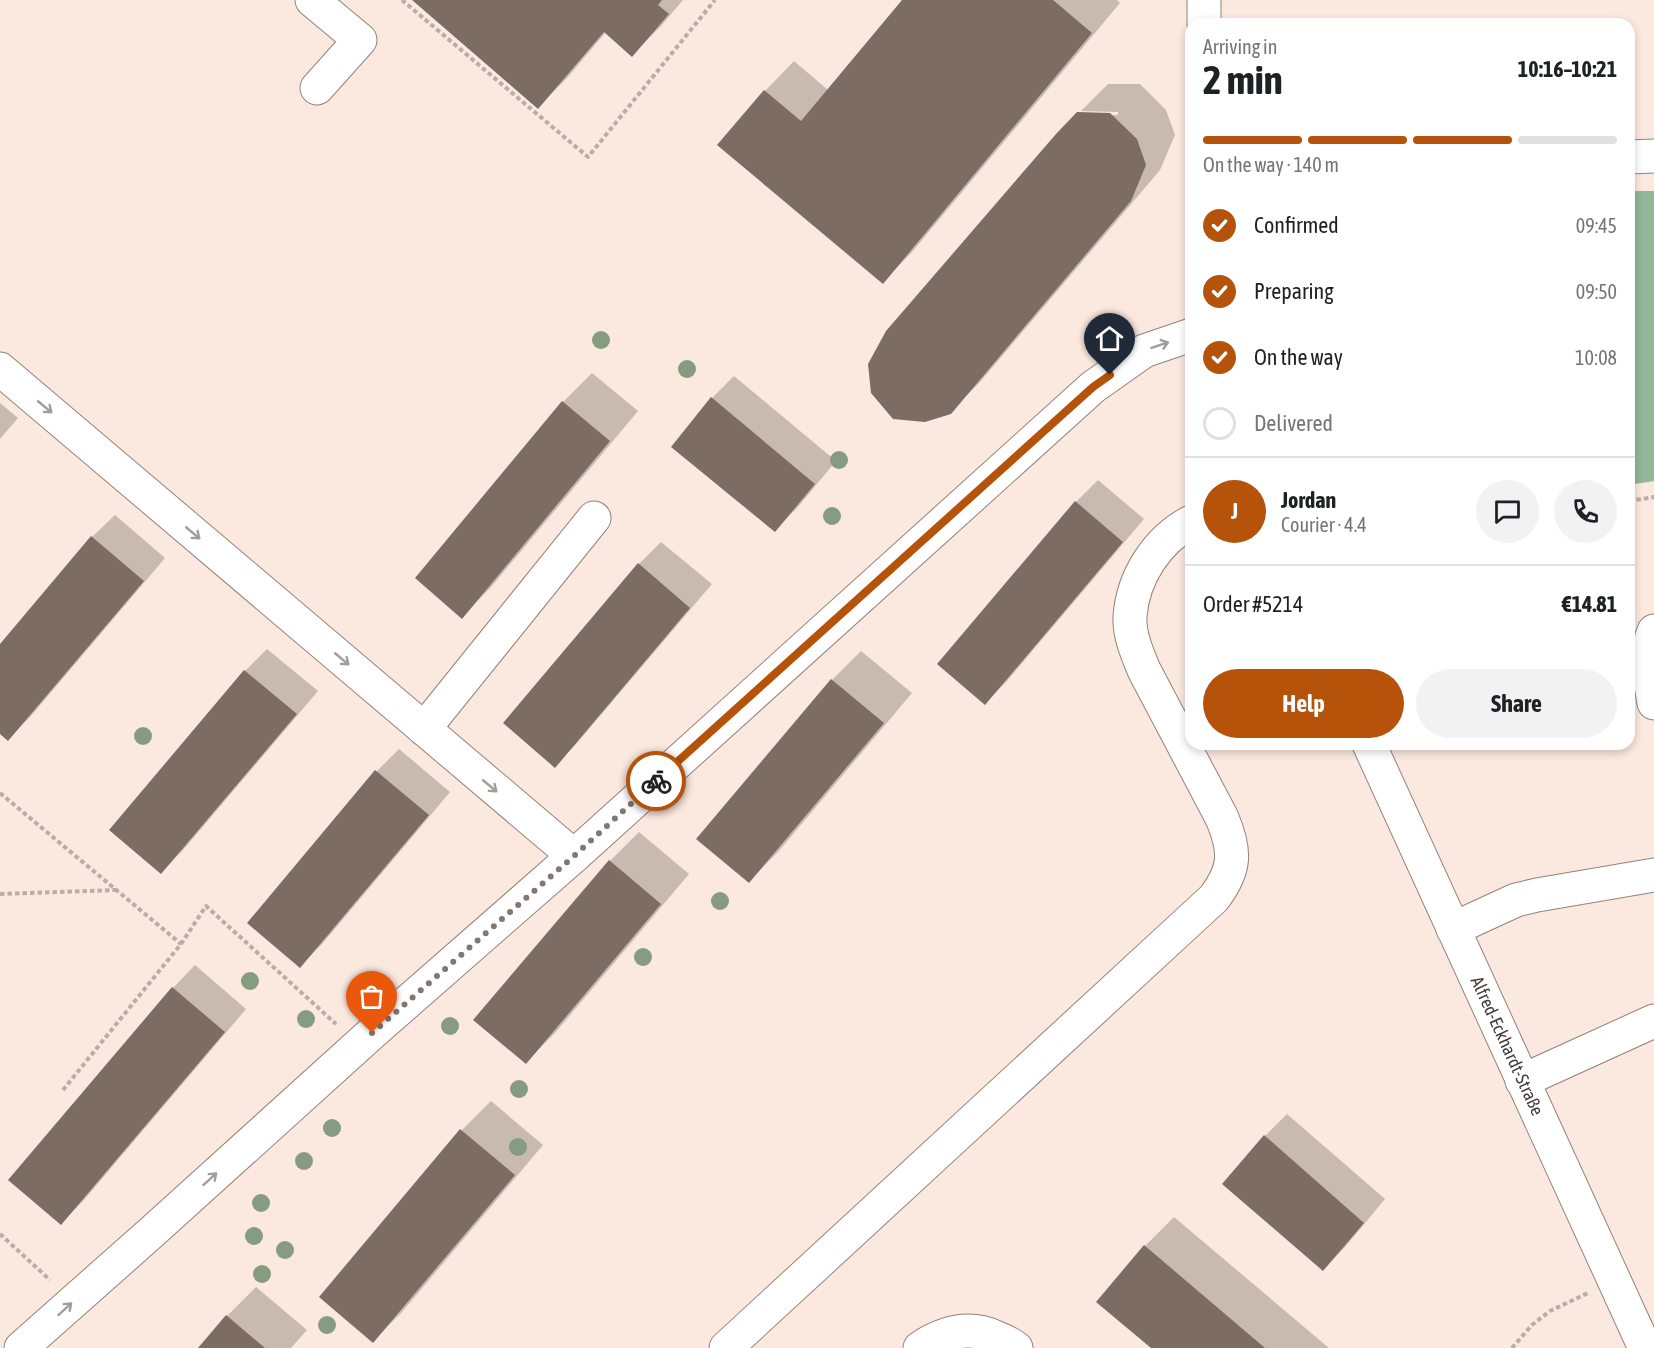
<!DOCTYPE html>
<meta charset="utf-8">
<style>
:root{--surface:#fff;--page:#f2f2f2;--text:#202124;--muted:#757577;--line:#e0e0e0;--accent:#b45309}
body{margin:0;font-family:"Asap Condensed",sans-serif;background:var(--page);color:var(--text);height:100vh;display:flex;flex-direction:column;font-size:22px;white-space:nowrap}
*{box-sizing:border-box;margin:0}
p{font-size:20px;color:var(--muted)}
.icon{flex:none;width:33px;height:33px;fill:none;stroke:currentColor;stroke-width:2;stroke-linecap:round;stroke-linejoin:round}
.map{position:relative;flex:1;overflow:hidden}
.side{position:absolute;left:1185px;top:18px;width:450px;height:732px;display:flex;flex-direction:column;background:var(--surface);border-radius:18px;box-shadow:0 3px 9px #0003}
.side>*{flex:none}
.pin{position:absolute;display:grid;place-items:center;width:51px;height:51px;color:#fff;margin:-62px -26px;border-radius:50% 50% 50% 0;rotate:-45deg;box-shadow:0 0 6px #0007}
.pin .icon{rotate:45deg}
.courier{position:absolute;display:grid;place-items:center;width:60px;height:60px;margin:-30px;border:4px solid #b45309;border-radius:50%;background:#fff;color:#222;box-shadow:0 2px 8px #0007}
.head em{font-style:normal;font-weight:700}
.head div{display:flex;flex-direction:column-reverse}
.head{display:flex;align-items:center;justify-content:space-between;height:102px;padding:0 18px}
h1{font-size:39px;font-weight:700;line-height:45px}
.bar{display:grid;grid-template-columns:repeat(4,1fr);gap:9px 6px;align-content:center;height:72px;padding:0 18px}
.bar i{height:8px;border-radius:4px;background:var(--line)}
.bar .on{background:var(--accent)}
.bar p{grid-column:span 4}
.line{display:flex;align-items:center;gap:15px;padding:0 18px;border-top:2px solid var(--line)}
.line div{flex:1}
.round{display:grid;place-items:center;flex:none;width:63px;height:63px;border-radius:32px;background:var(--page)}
ol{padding:0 18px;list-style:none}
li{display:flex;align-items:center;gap:18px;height:66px}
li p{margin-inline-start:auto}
li .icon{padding:6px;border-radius:50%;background:var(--accent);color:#fff;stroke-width:4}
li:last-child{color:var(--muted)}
li i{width:33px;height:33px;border:3px solid var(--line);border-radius:50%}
.primary-button{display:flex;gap:12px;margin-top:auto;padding:12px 18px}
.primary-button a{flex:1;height:69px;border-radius:36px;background:var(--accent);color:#fff;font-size:24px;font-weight:700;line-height:69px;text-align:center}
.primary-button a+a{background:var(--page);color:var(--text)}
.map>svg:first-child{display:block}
.forest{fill:#92b798}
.shadow{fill:#0003}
.building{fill:#7d6c63}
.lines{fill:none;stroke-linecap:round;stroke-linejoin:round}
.minor-casing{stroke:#94837a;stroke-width:35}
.path{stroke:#bbaca4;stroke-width:4;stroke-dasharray:4.5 3;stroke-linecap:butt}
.minor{stroke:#fff;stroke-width:33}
.tree{fill:#869c81}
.oneway{stroke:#a19d9b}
.done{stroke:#837871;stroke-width:6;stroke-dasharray:0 10.8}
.route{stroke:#b45309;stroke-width:8}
.labels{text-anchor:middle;stroke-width:6;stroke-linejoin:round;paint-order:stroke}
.street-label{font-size:18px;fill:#433b37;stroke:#fff}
</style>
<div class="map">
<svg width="1654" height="1348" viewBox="0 0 1654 1348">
<rect width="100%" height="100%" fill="#fbe8de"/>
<!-- forest -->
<polygon class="forest" points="1629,191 1654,191 1654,481 1629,485"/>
<!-- shadow -->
<g class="shadow">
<polygon points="414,0 683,0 661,26 632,55 606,32 567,78 538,107"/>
<polygon points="904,0 1117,0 1120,3 912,252 883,282 719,145 765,91 794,61 828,90"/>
<polygon points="1108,84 1140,84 1166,110 1175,135 1160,170 980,382 950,412 1078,114 1118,115 1118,112 1081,111"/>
<polygon points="592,373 638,411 491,587 462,617 563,402"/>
<polygon points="734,376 836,461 797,508 775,530 712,398"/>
<polygon points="0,403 18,418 0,439"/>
<polygon points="1098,480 1144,519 1007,681 985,703 1076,502"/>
<polygon points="115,515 165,558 30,717 8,739 0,732 0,647 92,537"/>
<polygon points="661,542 712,584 577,743 555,766 505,723 639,564"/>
<polygon points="267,649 318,691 183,850 161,872 111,830 245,671"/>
<polygon points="861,651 912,693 778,852 749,881 698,839 832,680"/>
<polygon points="399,749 450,792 322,944 300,966 249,923 377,771"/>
<polygon points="639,832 689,874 555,1033 526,1062 610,861"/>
<polygon points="195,965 246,1009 83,1201 61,1223 10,1179 173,988"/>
<polygon points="491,1101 543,1145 402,1312 373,1341 321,1296 462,1130"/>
<polygon points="1287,1114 1385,1199 1345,1247 1323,1269 1265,1136"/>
<polygon points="1174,1217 1329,1348 1153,1348 1145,1246"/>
<polygon points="256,1287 307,1330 291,1348 200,1348 227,1316"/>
</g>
<!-- building -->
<g class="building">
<polygon points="412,0 662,0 658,5 669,14 632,57 604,32 538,109"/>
<polygon points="902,0 1053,0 1092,33 883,284 717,145 764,90 801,121"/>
<polygon points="1077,112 1110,113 1137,139 1146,165 1131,201 951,414 925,422 893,419 871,393 868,364 886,331 1056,134"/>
<polygon points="711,397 815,484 775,532 671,447"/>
<polygon points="562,401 610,441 462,619 415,578"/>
<polygon points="1075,501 1123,542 985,705 937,664"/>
<polygon points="91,536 144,581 8,741 0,734 0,644"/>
<polygon points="638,563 690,608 555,768 503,723"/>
<polygon points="244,670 297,714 161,874 109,830"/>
<polygon points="831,679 884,723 749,883 696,839"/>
<polygon points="375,770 429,815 300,968 247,923"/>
<polygon points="609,860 661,904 526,1064 473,1020"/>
<polygon points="172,987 225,1032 61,1225 8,1180"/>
<polygon points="460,1129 515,1175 373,1343 319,1297"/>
<polygon points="1264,1135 1364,1223 1323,1271 1222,1184"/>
<polygon points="1144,1245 1265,1348 1151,1348 1096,1302"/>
<polygon points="226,1315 265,1348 198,1348"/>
</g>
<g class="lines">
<!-- minor casing -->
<g class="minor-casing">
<g id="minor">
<polyline points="312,0 360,40 317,88"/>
<polyline points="1204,24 1204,0"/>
<polyline points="1629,157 1654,156"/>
<polyline points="0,369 574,856"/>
<path d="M 1654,631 C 1644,654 1650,679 1654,703"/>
<polyline points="424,729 594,518"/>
<path id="s1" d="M 1369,744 L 1645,1348"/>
<polyline points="1453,929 1516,900 1537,895 1654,875"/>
<polyline points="1522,1081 1654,1021"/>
<polyline points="21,1348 153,1231 372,1033 574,856 1093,387 1144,351 1191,335"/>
<path d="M 726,1348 L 1214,898 C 1236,869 1236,851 1222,818 L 1144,670 C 1137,653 1129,635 1130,616 C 1133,577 1157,540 1191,522"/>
<path d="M 920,1348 C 944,1332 968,1325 995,1337 C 1002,1340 1010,1343 1016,1348"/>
</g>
</g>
<!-- path -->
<g class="path">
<polyline points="402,0 588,157 715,0"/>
<polyline points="1629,501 1654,497"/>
<polyline points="0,793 181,944"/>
<polyline points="0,894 116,890"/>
<polyline points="63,1090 181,944 206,906 336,1024"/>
<polyline points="0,1234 50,1280"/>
<polyline points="1512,1348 1532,1325 1550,1311 1588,1293"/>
</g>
<!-- minor -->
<use href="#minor" class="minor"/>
</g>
<!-- trees -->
<g class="tree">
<circle cx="601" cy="340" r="9"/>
<circle cx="687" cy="369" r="9"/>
<circle cx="839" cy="460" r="9"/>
<circle cx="832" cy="516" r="9"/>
<circle cx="143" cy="736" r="9"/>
<circle cx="720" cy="901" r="9"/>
<circle cx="643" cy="957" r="9"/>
<circle cx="250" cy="981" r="9"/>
<circle cx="306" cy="1019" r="9"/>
<circle cx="450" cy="1026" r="9"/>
<circle cx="519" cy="1089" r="9"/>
<circle cx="332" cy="1128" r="9"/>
<circle cx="518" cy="1147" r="9"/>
<circle cx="304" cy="1161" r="9"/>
<circle cx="261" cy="1203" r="9"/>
<circle cx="254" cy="1236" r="9"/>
<circle cx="285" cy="1250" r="9"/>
<circle cx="262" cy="1274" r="9"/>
<circle cx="327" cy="1325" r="9"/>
</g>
<!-- one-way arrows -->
<defs><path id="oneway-shaft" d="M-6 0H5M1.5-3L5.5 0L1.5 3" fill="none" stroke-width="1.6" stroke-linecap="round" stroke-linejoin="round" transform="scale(1.5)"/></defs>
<g class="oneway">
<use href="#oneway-shaft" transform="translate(1160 345) rotate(-18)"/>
<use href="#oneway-shaft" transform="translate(45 407) rotate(40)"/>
<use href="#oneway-shaft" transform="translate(193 533) rotate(40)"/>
<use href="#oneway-shaft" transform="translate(342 659) rotate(40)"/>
<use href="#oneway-shaft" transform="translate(490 786) rotate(40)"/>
<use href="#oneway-shaft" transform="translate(210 1179) rotate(-42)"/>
<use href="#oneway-shaft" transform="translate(65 1309) rotate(-42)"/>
</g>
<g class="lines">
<!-- done -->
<polyline class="done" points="372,1033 574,856 656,781"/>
<!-- route -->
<polyline class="route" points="656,781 1093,387 1110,375"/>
</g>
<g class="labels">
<!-- street labels -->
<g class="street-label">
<text dy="6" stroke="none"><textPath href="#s1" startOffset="332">Alfred-Eckhardt-Straße</textPath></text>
</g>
</g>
</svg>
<div class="pin" style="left:372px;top:1033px;background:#ea580c"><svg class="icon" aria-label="bag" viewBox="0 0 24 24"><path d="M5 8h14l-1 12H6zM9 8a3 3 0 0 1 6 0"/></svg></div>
<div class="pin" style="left:1110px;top:375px;background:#1f2937"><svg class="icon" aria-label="home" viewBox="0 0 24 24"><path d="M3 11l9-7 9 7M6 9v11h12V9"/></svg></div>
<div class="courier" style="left:656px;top:781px"><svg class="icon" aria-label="bike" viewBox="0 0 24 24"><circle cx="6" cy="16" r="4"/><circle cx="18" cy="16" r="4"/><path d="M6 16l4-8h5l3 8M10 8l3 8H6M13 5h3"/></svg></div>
<section class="side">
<div class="head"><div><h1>2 min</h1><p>Arriving in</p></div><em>10:16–10:21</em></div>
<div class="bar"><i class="on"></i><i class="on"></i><i class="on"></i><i></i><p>On the way · 140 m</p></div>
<ol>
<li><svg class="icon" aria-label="check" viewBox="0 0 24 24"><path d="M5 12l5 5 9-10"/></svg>Confirmed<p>09:45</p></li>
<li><svg class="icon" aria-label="check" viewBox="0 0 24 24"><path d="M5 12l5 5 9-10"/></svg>Preparing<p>09:50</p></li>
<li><svg class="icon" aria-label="check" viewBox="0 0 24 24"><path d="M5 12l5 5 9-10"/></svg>On the way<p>10:08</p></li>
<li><i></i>Delivered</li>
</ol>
<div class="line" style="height:108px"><b class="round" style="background:var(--accent);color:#fff">J</b><div><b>Jordan</b><p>Courier · 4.4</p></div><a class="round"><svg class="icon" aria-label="chat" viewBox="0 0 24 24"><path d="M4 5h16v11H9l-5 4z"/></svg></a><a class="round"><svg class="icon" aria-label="phone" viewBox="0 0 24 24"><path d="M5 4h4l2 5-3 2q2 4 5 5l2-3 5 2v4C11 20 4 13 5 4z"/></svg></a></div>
<div class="line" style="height:78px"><div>Order #5214</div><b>€14.81</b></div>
<div class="primary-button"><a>Help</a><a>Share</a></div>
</section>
</div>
